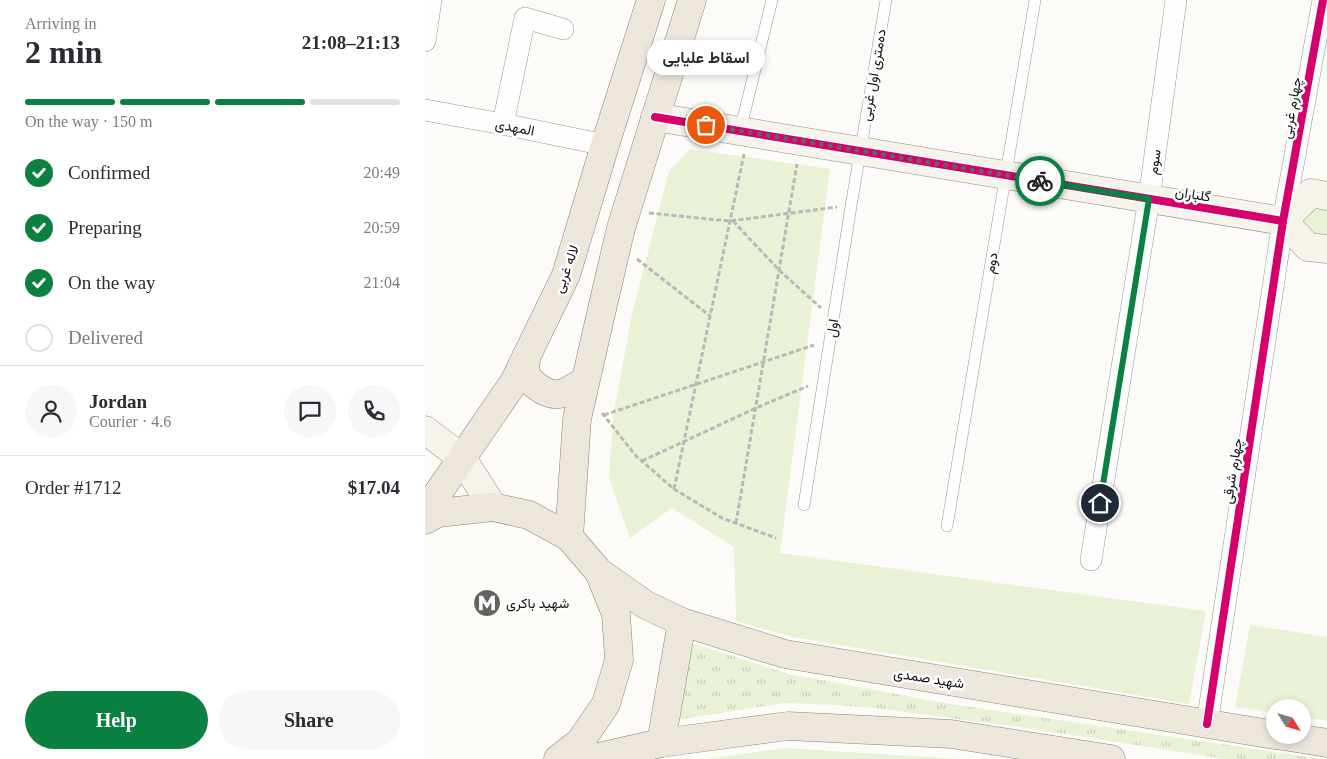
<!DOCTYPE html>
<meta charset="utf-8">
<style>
:root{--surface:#fff;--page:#f7f7f7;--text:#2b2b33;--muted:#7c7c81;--line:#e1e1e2;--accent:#0b8043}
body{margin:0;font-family:"Times New Roman",Vazirmatn,serif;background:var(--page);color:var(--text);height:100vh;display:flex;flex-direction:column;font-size:19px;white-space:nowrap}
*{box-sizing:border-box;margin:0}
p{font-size:16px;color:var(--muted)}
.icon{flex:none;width:28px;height:28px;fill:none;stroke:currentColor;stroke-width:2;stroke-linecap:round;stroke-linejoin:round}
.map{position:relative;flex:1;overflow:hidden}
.details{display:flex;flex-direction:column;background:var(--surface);width:425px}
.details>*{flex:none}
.needle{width:32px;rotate:127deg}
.controls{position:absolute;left:841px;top:699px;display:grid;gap:10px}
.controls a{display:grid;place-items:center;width:45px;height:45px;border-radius:50%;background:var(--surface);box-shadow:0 2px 8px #0003;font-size:25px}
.pin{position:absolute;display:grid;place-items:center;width:42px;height:42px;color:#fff;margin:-21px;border:2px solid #fff;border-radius:50%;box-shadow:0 1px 5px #0007}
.courier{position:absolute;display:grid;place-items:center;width:50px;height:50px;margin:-25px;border:4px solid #0b8043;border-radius:50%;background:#fff;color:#222;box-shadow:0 1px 6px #0007}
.bubble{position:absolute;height:35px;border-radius:18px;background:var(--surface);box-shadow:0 2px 8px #0003;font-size:16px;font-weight:700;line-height:35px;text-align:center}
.head em{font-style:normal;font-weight:700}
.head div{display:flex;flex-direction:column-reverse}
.head{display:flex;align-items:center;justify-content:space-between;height:85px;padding:0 25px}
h1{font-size:32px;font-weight:700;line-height:38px}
.bar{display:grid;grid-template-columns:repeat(4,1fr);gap:8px 5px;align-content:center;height:60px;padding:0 25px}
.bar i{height:6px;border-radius:4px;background:var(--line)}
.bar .current{background:var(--accent)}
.bar p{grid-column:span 4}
.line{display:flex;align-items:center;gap:12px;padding:0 25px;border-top:1px solid var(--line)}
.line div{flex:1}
.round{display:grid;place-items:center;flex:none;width:52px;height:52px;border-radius:26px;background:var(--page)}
ol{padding:0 25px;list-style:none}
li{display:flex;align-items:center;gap:15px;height:55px}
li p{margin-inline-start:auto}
li .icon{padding:5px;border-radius:50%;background:var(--accent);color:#fff;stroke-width:4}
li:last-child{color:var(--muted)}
li i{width:28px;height:28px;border:2px solid var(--line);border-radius:50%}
.primary-button{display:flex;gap:10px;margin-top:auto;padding:10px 25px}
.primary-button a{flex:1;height:58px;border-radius:30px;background:var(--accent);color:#fff;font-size:20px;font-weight:700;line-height:58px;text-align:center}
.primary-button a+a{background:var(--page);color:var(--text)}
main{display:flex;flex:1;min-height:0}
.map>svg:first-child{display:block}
.grass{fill:url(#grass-tufts)}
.park{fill:#e9f2d7}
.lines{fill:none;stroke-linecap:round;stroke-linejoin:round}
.lane-casing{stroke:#979695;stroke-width:12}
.street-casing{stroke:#979695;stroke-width:22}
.secondary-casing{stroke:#8e8d8b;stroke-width:29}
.primary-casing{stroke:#858482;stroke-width:29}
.path{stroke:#b9b9b8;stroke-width:3;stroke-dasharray:5 2.5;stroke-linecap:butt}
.lane{stroke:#fffefe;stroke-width:11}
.street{stroke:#fffefe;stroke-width:21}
.secondary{stroke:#f6f3eb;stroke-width:28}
.primary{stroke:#ede7db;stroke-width:28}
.cycleway-casing{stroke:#fff;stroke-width:11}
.cycleway{stroke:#d6006c;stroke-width:8}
.done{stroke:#646362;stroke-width:5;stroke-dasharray:0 9}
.route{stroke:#0b8043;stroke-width:6}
.labels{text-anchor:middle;stroke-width:5;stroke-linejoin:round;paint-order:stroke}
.street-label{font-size:14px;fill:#111;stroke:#fff}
.poi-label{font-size:14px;fill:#111;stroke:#fff;text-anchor:start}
</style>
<main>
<section class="details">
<div class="head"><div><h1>2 min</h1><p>Arriving in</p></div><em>21:08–21:13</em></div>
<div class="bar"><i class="current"></i><i class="current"></i><i class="current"></i><i></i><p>On the way · 150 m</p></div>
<ol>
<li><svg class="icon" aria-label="check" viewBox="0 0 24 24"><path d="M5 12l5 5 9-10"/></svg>Confirmed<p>20:49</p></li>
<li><svg class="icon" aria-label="check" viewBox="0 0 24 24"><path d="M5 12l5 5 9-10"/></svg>Preparing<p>20:59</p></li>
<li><svg class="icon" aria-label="check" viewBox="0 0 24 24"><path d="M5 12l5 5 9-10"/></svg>On the way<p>21:04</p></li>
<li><i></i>Delivered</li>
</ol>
<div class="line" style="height:90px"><a class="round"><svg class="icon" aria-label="person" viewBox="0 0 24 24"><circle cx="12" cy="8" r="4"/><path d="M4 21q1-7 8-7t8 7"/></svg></a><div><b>Jordan</b><p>Courier · 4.6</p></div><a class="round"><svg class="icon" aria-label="chat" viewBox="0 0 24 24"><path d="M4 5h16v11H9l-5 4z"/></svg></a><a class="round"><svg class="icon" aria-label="phone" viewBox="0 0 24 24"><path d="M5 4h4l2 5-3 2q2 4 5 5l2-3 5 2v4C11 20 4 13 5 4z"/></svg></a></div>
<div class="line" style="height:65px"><div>Order #1712</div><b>$17.04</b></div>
<div class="primary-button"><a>Help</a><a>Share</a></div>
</section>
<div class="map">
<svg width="902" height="759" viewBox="0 0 902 759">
<defs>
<pattern id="grass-tufts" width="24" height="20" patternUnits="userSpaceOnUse" patternTransform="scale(1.25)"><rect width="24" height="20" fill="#e9f2d7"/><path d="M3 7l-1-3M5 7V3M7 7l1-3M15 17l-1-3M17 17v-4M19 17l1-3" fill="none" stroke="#c7ceb8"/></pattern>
</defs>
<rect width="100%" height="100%" fill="#fdfbf7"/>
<!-- grass -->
<polygon class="grass" points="260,641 364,674 519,703 897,759 800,759 595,727 449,708 412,705 360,703 244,721"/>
<!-- park -->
<g class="park">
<polygon points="265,149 405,169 355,553 781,611 764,704 367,637 311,621 309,547 247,508 205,538 184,478 188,417 207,314 244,171"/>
<polygon points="902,197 902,248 859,221"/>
<polygon points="825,625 902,637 902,721 878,717 878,708 850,708 850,713 810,707"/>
<polygon points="360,748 535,759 536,759 281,759"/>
</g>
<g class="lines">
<!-- lane casing -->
<g class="lane-casing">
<g id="lane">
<polyline points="315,131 347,0"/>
<polyline points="379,505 426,206 461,0"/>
<polyline points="522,526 610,0"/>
</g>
</g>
<!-- street casing -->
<g class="street-casing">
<g id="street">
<polyline points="0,41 6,0"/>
<polyline points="0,110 78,124 180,145"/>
<polyline points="78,124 100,18 138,29"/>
<polyline points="666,560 724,199 751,0"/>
<polyline points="782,724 858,221 898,0"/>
</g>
</g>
<!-- secondary casing -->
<g class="secondary-casing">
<g id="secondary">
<polyline points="230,117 858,221"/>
<polyline points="858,221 886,193 902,196"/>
<polyline points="858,221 883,247 902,249"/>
<polyline points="0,430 37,458 68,507"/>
</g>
</g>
<!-- primary casing -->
<g class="primary-casing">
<g id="primary">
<path d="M 101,357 L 100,375 C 108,384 121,396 135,394 C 143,392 153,385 160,381"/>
<polyline points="0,512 89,382 141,275 180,145 226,0"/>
<polyline points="0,520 13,513 68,507 104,515 144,537 174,572 191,614 194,660 181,704 155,742 133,759"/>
<polyline points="144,537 152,419 177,309 196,228 267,0"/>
<polyline points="174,572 221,605 257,622 360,654 850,735"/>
<polyline points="852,735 902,743"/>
<polyline points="236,743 257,622"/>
<polyline points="165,759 236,743 363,726 526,734 686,759"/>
</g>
</g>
<!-- path -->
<g class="path">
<polyline points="224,213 305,221 412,207"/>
<polyline points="308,221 354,270 396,308"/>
<polyline points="212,259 285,316"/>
<polyline points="177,413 211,456 249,489 297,518 351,538"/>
<polyline points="179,415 389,345"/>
<polyline points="217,461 331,408 383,386"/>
<polyline points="249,489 319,154"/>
<polyline points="311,523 372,164"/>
</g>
<!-- lane -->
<use href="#lane" class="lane"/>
<!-- street -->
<use href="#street" class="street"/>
<!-- secondary -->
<use href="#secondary" class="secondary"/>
<!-- primary -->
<use href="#primary" class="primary"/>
<!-- cycleway casing -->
<g class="cycleway-casing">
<g id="cycleway">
<polyline points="230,117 858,221"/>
<polyline points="782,724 858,221 898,0"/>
</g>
</g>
<!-- cycleway -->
<use href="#cycleway" class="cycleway"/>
</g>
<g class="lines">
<!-- done -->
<polyline class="done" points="281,125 615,181"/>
<!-- route -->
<polyline class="route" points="615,181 724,199 675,503"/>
</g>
<!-- icons -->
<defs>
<g id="metro-disc" transform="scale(1.4375)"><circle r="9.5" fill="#646362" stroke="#fff"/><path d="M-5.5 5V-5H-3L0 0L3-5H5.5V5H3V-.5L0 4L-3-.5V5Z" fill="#fff"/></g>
</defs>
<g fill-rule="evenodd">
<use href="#metro-disc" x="62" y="603"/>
</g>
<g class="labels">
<!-- street labels -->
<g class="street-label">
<text transform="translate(448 75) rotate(-80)" y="5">ده‌متری اول غربی</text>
<text transform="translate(866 108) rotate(-80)" y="5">چهارم غربی</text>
<text transform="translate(90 127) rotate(11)" y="5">المهدی</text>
<text transform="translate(729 162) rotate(-82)" y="5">سوم</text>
<text transform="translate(768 194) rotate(9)" y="5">گلباران</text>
<text transform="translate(566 263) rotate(-80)" y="5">دوم</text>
<text transform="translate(141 269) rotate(-70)" y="5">لاله غربی</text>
<text transform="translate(407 328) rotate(-81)" y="5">اول</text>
<text transform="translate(807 471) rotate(-81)" y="5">چهارم شرقی</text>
<text transform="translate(504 678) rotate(9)" y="5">شهید صمدی</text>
</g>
<!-- poi labels -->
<g class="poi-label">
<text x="81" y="608">شهید باکری</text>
</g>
</g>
</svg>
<div class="controls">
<a><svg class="needle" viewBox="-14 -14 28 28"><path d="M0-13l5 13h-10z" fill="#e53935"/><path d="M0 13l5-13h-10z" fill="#7c7c81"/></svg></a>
</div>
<div class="pin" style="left:281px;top:125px;background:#ea580c"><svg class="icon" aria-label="bag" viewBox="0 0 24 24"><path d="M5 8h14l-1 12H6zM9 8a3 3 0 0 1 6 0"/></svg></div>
<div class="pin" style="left:675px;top:503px;background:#1f2937"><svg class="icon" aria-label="home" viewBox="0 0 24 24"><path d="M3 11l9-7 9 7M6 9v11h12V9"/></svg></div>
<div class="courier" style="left:615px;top:181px"><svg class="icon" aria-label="bike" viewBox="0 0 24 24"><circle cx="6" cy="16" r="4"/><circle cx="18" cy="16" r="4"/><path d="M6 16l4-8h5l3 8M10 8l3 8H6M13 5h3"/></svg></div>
<div class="bubble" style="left:222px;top:40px;width:118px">اسقاط علیایی</div>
</div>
</main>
